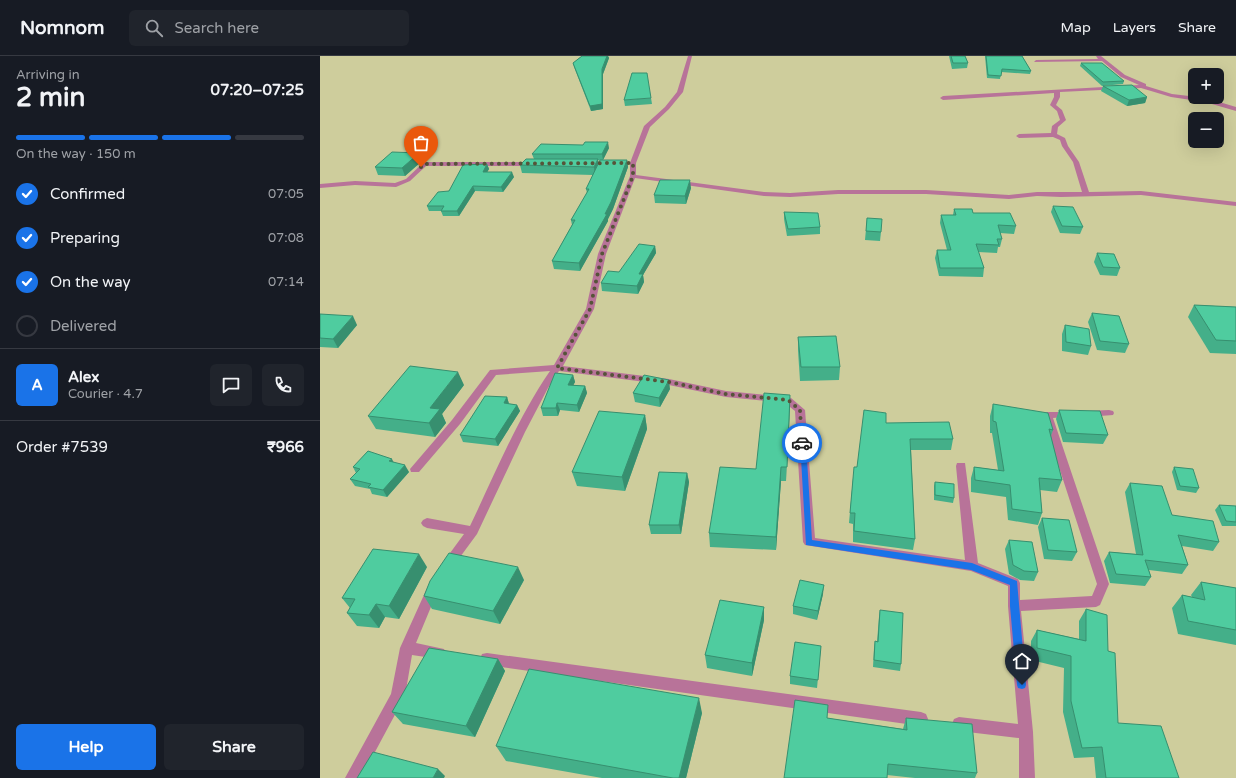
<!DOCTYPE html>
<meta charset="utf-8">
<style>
:root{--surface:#171b24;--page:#20242c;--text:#f1f3f6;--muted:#9ea1a6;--line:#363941;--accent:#1a73e8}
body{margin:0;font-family:"Varela Round",sans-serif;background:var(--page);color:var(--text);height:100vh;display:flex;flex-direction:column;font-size:15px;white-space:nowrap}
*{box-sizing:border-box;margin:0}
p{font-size:13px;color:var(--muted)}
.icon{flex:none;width:22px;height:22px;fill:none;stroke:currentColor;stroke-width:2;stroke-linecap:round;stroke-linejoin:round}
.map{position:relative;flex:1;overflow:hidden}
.drawer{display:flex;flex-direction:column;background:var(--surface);width:320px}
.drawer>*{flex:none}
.controls{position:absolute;left:868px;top:12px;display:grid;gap:8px}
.controls a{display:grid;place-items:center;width:36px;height:36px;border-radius:6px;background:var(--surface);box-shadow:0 4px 16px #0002;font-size:20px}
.pin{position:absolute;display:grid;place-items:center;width:34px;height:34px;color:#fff;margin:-41px -17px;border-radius:50% 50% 50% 0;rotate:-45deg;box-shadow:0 0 4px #0007}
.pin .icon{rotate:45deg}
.courier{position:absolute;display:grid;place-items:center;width:40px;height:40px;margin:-20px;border:3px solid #1a73e8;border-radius:50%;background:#fff;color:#222;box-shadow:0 1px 5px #0007}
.summary em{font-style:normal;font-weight:700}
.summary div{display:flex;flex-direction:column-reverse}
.summary{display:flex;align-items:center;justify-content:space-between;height:68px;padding:0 16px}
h1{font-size:26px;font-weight:700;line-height:30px}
.bar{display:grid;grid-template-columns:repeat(4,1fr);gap:6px 4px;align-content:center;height:48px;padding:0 16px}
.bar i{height:5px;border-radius:3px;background:var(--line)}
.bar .selected{background:var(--accent)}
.bar p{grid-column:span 4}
.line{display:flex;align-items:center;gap:10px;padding:0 16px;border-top:1px solid var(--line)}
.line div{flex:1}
.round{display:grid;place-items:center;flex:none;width:42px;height:42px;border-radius:6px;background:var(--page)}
ol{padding:0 16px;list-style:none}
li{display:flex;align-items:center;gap:12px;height:44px}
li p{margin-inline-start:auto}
li .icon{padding:4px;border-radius:50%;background:var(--accent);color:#fff;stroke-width:4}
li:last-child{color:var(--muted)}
li i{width:22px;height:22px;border:2px solid var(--line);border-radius:50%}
.action{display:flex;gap:8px;margin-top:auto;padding:8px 16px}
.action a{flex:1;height:46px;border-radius:6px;background:var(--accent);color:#fff;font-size:16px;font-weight:700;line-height:46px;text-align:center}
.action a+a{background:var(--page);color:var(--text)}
header{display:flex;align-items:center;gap:24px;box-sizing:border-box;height:56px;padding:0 20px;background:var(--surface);border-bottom:1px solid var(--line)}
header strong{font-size:19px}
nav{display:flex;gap:22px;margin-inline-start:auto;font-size:14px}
.search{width:280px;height:36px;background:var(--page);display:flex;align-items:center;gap:10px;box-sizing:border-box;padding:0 14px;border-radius:6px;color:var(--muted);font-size:15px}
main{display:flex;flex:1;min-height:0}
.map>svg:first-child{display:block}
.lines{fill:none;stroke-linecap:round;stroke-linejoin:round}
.minor{fill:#b87399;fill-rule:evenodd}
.wall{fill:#44af89}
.shaded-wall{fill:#378f6f}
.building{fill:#4fcc9f;stroke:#378f6f}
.route{fill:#1a73e8}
.done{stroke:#565439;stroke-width:4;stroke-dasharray:0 7.2}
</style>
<header>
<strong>Nomnom</strong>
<div class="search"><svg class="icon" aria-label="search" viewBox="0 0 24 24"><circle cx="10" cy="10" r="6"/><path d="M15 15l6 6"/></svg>Search here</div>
<nav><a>Map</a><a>Layers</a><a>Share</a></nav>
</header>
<main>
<section class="drawer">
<div class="summary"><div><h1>2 min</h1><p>Arriving in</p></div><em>07:20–07:25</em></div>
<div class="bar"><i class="selected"></i><i class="selected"></i><i class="selected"></i><i></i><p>On the way · 150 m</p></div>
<ol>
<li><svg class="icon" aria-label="check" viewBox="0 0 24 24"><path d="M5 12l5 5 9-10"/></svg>Confirmed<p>07:05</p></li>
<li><svg class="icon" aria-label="check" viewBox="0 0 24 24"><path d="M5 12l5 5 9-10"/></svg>Preparing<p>07:08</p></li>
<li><svg class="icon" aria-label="check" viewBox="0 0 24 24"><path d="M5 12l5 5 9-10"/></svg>On the way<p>07:14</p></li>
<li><i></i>Delivered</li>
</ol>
<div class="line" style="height:72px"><b class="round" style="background:var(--accent);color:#fff">A</b><div><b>Alex</b><p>Courier · 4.7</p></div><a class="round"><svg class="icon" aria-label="chat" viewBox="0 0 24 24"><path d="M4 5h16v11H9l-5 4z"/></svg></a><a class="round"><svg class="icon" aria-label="phone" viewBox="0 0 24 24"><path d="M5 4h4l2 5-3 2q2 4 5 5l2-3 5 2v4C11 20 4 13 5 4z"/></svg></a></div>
<div class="line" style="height:52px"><div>Order #7539</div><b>₹966</b></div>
<div class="action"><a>Help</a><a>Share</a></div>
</section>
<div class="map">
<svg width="916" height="722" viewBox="0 0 916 722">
<rect width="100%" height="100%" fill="#cecd9c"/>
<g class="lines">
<!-- minor -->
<g class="minor">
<path d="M 368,0 L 372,0 L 363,36 L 349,53 L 330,71 L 316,107 L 316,119 L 444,136 L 470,137 L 518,134 L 606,134 L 689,139 L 717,136 L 762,136 L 753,106 L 742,90 L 740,84 L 733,81 L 699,82 L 696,80 L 699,78 L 731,77 L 732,70 L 740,64 L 737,55 L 730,49 L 734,41 L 734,37 L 623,44 L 620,42 L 623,40 L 819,29 L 801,21 L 782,5 L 714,6 L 716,4 L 778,3 L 776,0 L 781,0 L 805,19 L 826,28 L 826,30 L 852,38 L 886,42 L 916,51 L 916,55 L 885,46 L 851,41 L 821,32 L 740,36 L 740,41 L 736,49 L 742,54 L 746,64 L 738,71 L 737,78 L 745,82 L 748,90 L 759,106 L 769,136 L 821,135 L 916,146 L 916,150 L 821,139 L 741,141 L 717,140 L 689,143 L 606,138 L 518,138 L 470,141 L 444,140 L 315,122 L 286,198 L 274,253 L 243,310 L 349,323 L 406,335 L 468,341 L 471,342 L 485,354 L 495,482 L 645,504 L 636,410 L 637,407 L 645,407 L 658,507 L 698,523 L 700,527 L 700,544 L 772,540 L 777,528 L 722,359 L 727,356 L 755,356 L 756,358 L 755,360 L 733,362 L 789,528 L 780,549 L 776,551 L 701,555 L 713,676 L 715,722 L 699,722 L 699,682 L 639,675 L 634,673 L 632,668 L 634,663 L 639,661 L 698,668 L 688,550 L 688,530 L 651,515 L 485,489 L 483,486 L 475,355 L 465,347 L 406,341 L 349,329 L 239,315 L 228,332 L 205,376 L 157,478 L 132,512 L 128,513 L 124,512 L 122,508 L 144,478 L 107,472 L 103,470 L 101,467 L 103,464 L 107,462 L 150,470 C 175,418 197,363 230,315 L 176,319 L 140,368 L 99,416 L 91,416 L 90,413 L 132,364 L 170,314 L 234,309 L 266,253 L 278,198 L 310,120 L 310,107 L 324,70 L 345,51 L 357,36 Z"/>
<polygon points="104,106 215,106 218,108 215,110 106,110 90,125 76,131 35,129 0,132 0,128 35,125 75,127 86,123"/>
<polygon points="789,354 793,355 794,357 793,359 767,361 762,358 767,355"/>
<polygon points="112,529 116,530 118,534 96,587 124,593 126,597 124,601 119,603 92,599 85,640 41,722 25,722 71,638 80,592 108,530"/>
<polygon points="167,597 601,656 606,658 608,663 606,668 601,670 167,609 162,608 160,603 162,598"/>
</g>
</g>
<!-- wall -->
<g class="wall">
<polygon points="262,0 288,0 289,2 283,18 283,53 271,55 254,11 253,7"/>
<polygon points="629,0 645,0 648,7 647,12 632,13"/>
<polygon points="665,0 702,0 711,15 710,18 681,16 680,23 667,22"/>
<polygon points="761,7 804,25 803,28 782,30 760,10"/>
<polygon points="783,30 827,41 825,47 807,50 781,35"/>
<polygon points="331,42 332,48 305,50 304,44"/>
<polygon points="289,92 283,104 278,104 279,108 307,104 308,111 293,153 288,163 288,165 260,215 234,213 232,205 252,169 251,164 267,137 266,133 273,119 202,117 200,109 214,103 212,98"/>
<polygon points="102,105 85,120 58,119 55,111"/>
<polygon points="167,108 169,113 167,116 194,121 183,136 155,135 139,160 123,160 121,155 109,155 107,150"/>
<polygon points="371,132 366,148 335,147 334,139"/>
<polygon points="733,150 763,171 760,178 740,177 731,156"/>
<polygon points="634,153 653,157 696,170 694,178 680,177 682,183 680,191 678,191 677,197 658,196 664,212 663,221 619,220 615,202 617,194 627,194 620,167 621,159 633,159"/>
<polygon points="464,156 500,171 500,178 467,180 464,163"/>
<polygon points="547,162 561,176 560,185 545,184"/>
<polygon points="335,190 336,197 323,219 324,226 318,238 282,235 281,227 299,216"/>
<polygon points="777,197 800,212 797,220 780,219 774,206"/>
<polygon points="874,249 916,251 916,298 890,297 868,261"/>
<polygon points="772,257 809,288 805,297 777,294 768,266"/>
<polygon points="0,258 37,269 18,292 0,291"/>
<polygon points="745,269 771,290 768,299 742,295 742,278"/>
<polygon points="478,281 520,311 519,324 480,325 478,294"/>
<polygon points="253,319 255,326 253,329 265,330 267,337 259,356 240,354 238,360 223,360 221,352"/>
<polygon points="144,329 122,358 126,367 115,381 56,373 48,360"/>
<polygon points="350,333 340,351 315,346 313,337"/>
<polygon points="470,339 466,425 461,425 456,494 390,491 389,477 436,413"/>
<polygon points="187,341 189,348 197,349 200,355 178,390 143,386 140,379"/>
<polygon points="673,348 733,374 731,380 742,424 737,436 720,434 722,457 718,469 688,464 686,441 651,436 651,422 654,411 678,414 672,377 670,377 670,360"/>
<polygon points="739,354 788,379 783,388 743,386 736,363"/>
<polygon points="325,359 327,373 305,435 257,430 252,416"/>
<polygon points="566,367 633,383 631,394 591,394 595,483 593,494 533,486 533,468 529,467 533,422"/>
<polygon points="74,407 89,416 67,441 52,438 50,433 35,430 30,423 36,417 33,411"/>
<polygon points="854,411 879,432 876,437 857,434 852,416"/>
<polygon points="367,417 369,426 361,478 331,478 329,469"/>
<polygon points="615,426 634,442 633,447 614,444 614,430"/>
<polygon points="810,427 852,459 899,486 893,495 862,490 868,509 862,518 829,514 831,521 825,530 790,527 784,505 789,496 816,498 805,436"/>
<polygon points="899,449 916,450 916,470 902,470 895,454"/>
<polygon points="722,462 757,496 752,505 724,503 718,471"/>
<polygon points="689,484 718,516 714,525 700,524 689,518 685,493"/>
<polygon points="107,511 79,563 65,561 59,572 37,570 27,557 30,552 22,542"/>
<polygon points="204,524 180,568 112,553 104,540"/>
<polygon points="881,526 916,532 916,589 858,578 852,552 862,539 872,541 871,539"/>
<polygon points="503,538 497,564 473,558 473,550"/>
<polygon points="444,551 444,564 432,620 387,612 385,599"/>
<polygon points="766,553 788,595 798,667 859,722 776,722 774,701 754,702 743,656 744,612 711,604 711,585 717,574 759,583 759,565"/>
<polygon points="560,554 581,608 580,615 553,611 554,592 555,585 557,586 559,561"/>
<polygon points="501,590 497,632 470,628 470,620"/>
<polygon points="178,603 185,615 155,681 83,668 72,656"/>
<polygon points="382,657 366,722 282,722 186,705 176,690"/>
<polygon points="507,662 583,673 586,662 657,717 655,722 595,722 567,719"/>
</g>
<!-- shaded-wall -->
<g class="shaded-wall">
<polygon points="287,0 288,0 289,2 283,18 283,53 271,55 270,50"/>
<polygon points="827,41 825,47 807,50 809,44"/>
<polygon points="288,86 289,92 283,104 282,98"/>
<polygon points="99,97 102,105 85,120 82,112"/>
<polygon points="278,103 279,111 275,119 274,111"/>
<polygon points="307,104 308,111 293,153 288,163 288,165 260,215 259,207 285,158"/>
<polygon points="167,108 169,113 164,122 163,116"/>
<polygon points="192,116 194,121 183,136 181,131"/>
<polygon points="370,124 371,132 366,148 365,140"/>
<polygon points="153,130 155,135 139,160 137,155"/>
<polygon points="335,190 336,197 323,219 324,226 318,238 317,230 319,218"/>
<polygon points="33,260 37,269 18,292 13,283"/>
<polygon points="138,316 144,329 122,358 126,367 115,381 109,367 110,352"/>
<polygon points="253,319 255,326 250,336 248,329"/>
<polygon points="349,324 350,333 340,351 339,342"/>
<polygon points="265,330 267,337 259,356 257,349"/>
<polygon points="470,339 470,353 466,425 467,411"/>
<polygon points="187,341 189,348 184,347"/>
<polygon points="237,347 240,354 238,360 236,352"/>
<polygon points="197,349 200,355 178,390 175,383"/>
<polygon points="325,359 327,373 305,435 302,421"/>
<polygon points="72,403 75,409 69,405"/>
<polygon points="85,409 89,416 67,441 63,434"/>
<polygon points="461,411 461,425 456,494 456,481"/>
<polygon points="367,417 369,426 361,478 359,469"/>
<polygon points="99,498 107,511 79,563 69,550"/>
<polygon points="198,511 204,524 180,568 173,555"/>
<polygon points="504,529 503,538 497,564 498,555"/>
<polygon points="56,548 65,561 59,572 49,559"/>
<polygon points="444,551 444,564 432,620 432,607"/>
<polygon points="178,603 185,615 155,681 146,670"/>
<polygon points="379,642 382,657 366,722 359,722"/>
<polygon points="118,713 125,720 124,722 113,722"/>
</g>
<!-- building -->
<g class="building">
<polygon points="262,0 287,0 282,13 282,48 270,50 253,7"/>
<polygon points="631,0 645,0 648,7 633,7"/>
<polygon points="666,0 702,0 711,15 682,13 681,20 668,19"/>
<polygon points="761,7 782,7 804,25 783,26"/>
<polygon points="312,17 327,17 331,42 304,44"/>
<polygon points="812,29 827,41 809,44 783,30"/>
<polygon points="265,86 288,86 282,98 212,98 221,88 263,89"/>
<polygon points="72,96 99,97 82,112 55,111"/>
<polygon points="206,103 278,103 274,111 200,109"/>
<polygon points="280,104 307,104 291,146 285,158 287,158 259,207 232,205 255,164 251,164 269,133 266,133"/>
<polygon points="167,108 163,116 192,116 181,131 153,130 137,155 121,155 124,150 107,150 118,136 129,135 143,109"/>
<polygon points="340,124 370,124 365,140 334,139"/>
<polygon points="733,150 753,151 763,171 742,170"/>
<polygon points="634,153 652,153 653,157 690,157 696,170 678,169 682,183 677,183 679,189 656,188 664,212 620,212 617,194 631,194 621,159 636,159"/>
<polygon points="464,156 498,157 500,171 468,173"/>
<polygon points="547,162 562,163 561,176 546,175"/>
<polygon points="319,188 335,190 319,218 323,218 317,230 281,227 288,215 299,216"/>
<polygon points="777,197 794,198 800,212 783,211"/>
<polygon points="874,249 916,251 916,285 896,284"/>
<polygon points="772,257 799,260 809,288 780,285"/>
<polygon points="0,258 33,260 13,283 0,282"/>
<polygon points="745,269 769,273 771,290 746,286"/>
<polygon points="516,280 520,311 481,311 478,281"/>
<polygon points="90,310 138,316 110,352 120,353 109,367 48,360"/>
<polygon points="235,317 253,319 248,329 265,330 257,349 237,347 236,352 221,352"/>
<polygon points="324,319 349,324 339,342 313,337"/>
<polygon points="444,337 470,339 467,411 461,411 456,481 389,477 400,411 436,413"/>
<polygon points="165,340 187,341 184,347 197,349 175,383 140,379"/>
<polygon points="673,348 728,357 733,374 729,373 742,424 719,422 722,457 692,453 690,429 655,424 654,411 684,415 676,366 673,365"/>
<polygon points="544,354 566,357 566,367 629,366 633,383 590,383 595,483 534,475 535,457 530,457 534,411 537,411"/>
<polygon points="739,354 780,355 788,379 746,377"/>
<polygon points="279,355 325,359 302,421 252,416"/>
<polygon points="48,395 72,403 69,405 85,409 63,434 48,431 51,428 30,423 40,413 33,411"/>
<polygon points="854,411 873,413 879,432 860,430"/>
<polygon points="339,416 367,417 359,469 329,469"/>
<polygon points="615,426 634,428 634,442 615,439"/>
<polygon points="810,427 842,430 852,459 893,465 899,486 858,479 868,509 825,504 831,521 796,518 789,496 823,499"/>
<polygon points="899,449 916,450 916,466 906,465"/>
<polygon points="722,462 749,464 757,496 728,494"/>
<polygon points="689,484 712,486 718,516 704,515 693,509"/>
<polygon points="53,493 99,498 69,550 56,548 49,559 27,557 35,543 22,542"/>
<polygon points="129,497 198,511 173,555 104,540 110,525"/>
<polygon points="480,524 504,529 498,555 473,550"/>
<polygon points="881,526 916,532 916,574 868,565 862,539 885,544"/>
<polygon points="400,544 444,551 432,607 385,599"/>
<polygon points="766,553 787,559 788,595 795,597 798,667 841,670 859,722 786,722 782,691 762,692 751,645 751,600 717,592 717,574 766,585"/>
<polygon points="560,554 583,557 581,608 554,604 555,585 558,586"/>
<polygon points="475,586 501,590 498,624 470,620"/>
<polygon points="109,592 178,603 146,670 72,656"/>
<polygon points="209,613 379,642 359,722 353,722 176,690"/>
<polygon points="475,644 508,649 507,662 587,674 586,662 652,668 657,717 568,708 567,722 464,722"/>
<polygon points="53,696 118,713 113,722 37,722"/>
</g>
<!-- route -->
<polygon class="route" points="480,385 485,385 486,387 492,484 652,507 697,525 706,629 705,632 702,633 698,632 697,629 690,550 690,529 651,514 486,489"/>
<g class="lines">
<!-- done -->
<polyline class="done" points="101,111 104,108 313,107 313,120 282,198 270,253 237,312 349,326 406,338 468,344 480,354 482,387"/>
</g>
</svg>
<div class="controls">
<a>+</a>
<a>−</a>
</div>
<div class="pin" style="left:101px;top:111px;background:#ea580c"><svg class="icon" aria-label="bag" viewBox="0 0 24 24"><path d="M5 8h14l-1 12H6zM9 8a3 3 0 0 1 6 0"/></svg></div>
<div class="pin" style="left:702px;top:629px;background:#1f2937"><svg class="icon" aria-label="home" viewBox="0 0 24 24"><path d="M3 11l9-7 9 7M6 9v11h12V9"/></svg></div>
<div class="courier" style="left:482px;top:387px"><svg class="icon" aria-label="car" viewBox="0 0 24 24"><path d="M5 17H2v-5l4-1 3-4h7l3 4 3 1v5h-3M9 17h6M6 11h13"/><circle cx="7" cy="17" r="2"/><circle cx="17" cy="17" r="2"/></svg></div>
</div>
</main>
